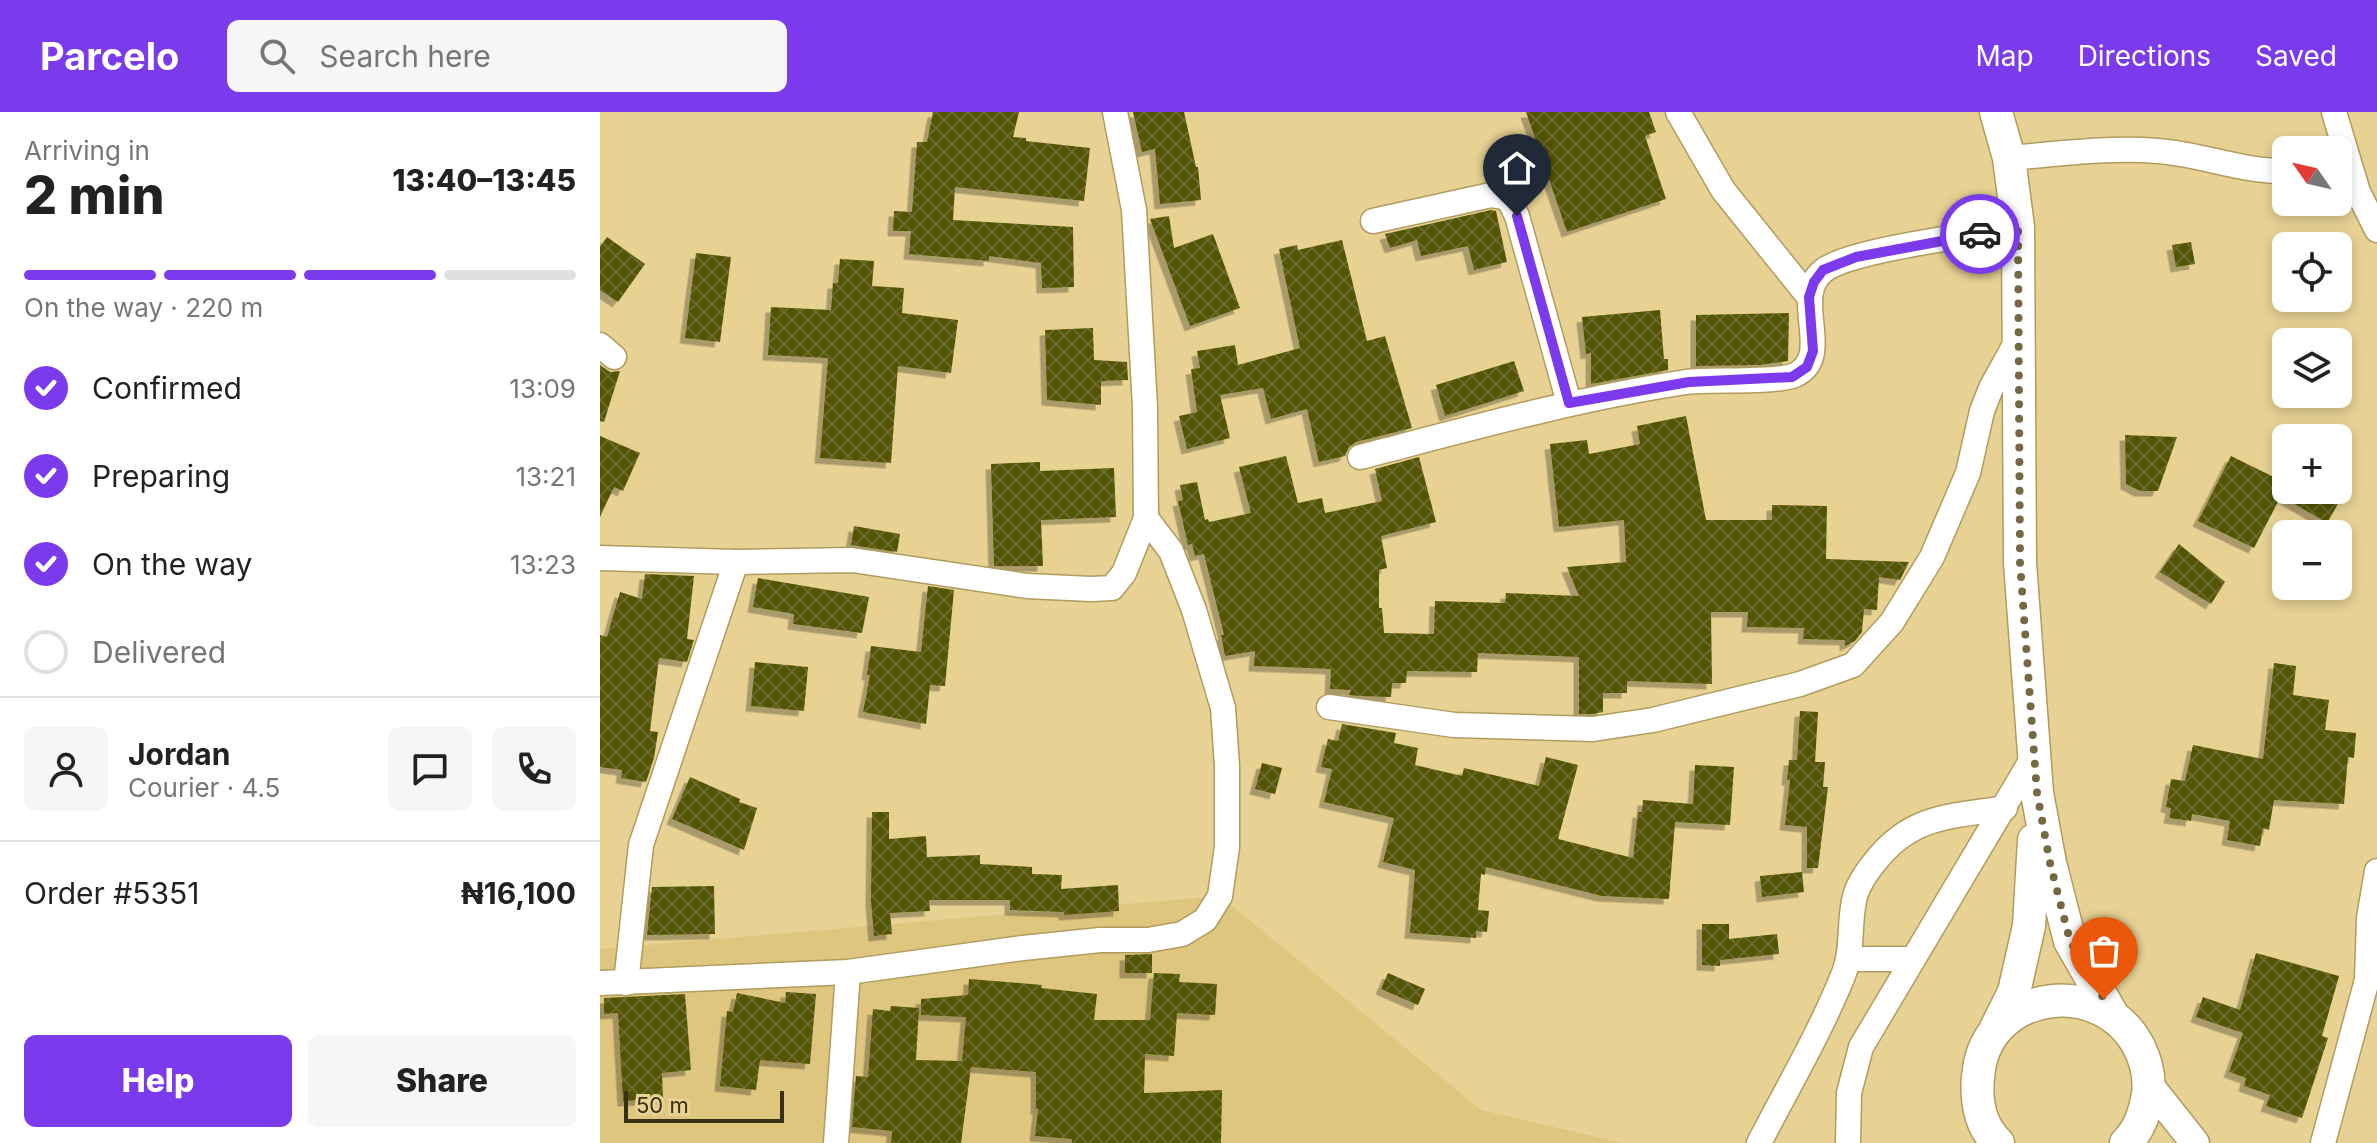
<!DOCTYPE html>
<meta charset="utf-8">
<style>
:root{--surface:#fff;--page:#f6f6f6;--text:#222;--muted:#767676;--line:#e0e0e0;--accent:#7c3aed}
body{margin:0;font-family:Inter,sans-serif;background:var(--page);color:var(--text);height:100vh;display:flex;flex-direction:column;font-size:30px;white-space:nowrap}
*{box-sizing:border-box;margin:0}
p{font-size:26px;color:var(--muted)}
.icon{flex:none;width:44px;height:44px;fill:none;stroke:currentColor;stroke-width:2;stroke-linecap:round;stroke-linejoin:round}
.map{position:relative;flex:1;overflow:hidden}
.details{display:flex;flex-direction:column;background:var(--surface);width:600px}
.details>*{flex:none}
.needle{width:52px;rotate:304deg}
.buttons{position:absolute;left:1672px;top:24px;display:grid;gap:16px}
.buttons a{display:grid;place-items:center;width:80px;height:80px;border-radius:12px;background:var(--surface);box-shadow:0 4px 12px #0003;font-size:40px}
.scale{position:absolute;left:24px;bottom:20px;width:160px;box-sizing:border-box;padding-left:8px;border:4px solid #382f16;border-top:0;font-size:22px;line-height:28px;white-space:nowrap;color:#382f16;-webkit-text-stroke:6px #e7d293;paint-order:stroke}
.pin{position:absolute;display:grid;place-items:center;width:68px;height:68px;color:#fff;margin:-82px -34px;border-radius:50% 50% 50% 0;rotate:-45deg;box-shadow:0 0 8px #0007}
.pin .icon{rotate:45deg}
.courier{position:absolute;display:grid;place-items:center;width:80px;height:80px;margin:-40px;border:6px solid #7c3aed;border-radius:50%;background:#fff;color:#222;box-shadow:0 2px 10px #0007}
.overview em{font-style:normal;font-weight:800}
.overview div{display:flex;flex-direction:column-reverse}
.overview{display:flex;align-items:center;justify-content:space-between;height:136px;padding:0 24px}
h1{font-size:52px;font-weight:800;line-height:60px}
.bar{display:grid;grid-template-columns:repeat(4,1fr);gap:12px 8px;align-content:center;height:96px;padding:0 24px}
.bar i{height:10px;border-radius:6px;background:var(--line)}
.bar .current{background:var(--accent)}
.bar p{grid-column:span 4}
.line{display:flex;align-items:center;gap:20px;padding:0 24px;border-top:2px solid var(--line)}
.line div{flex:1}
.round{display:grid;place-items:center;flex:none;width:84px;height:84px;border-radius:12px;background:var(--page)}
ol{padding:0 24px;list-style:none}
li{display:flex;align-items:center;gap:24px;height:88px}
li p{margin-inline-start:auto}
li .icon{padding:8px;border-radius:50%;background:var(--accent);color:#fff;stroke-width:4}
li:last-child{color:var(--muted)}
li i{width:44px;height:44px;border:4px solid var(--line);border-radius:50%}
.primary-button{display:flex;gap:16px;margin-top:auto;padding:16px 24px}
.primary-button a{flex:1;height:92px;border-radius:12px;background:var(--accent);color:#fff;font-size:32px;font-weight:800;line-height:92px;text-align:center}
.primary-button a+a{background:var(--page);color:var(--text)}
header{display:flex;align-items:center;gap:48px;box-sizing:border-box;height:112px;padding:0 40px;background:var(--accent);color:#fff}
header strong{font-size:38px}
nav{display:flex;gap:44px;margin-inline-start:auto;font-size:28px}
.search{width:560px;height:72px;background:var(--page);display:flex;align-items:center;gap:20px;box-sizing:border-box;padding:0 28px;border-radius:12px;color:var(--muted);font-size:30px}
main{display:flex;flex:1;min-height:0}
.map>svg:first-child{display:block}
.built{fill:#dec67f}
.building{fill:url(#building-cross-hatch);filter:url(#shadow)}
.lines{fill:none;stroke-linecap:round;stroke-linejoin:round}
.minor-casing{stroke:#b09c5e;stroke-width:27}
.tertiary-casing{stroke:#b09c5e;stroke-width:31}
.secondary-casing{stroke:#b09c5e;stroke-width:35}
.minor{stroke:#fff;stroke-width:24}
.tertiary{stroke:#fff;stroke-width:28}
.secondary{stroke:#fff;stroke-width:32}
.done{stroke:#756842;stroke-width:8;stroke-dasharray:0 14.4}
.route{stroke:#7c3aed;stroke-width:10}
</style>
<header>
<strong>Parcelo</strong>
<div class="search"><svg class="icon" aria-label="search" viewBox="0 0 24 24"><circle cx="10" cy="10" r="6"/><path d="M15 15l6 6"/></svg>Search here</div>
<nav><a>Map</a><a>Directions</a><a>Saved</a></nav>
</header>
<main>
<section class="details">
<div class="overview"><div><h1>2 min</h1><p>Arriving in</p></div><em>13:40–13:45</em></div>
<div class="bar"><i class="current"></i><i class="current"></i><i class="current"></i><i></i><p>On the way · 220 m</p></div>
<ol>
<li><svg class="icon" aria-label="check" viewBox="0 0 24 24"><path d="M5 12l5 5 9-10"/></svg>Confirmed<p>13:09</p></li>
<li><svg class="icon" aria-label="check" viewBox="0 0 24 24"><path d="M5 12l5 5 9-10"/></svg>Preparing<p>13:21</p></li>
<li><svg class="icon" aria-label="check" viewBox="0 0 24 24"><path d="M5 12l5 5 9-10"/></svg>On the way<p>13:23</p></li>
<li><i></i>Delivered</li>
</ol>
<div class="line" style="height:144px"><a class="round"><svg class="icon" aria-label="person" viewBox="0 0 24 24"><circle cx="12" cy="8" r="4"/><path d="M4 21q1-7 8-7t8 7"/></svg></a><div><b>Jordan</b><p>Courier · 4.5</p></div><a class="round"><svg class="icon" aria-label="chat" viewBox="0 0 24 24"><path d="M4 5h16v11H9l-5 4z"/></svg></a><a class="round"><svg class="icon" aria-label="phone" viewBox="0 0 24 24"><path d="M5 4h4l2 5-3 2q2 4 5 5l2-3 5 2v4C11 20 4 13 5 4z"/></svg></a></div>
<div class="line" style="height:104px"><div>Order #5351</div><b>₦16,100</b></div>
<div class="primary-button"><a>Help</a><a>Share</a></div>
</section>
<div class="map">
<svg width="1777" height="1031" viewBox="0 0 1777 1031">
<defs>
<pattern id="building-cross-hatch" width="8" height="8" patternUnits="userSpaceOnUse" patternTransform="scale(2)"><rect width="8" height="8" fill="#525506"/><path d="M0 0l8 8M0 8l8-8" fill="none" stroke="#696b2a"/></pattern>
<filter id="shadow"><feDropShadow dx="-5.5" dy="5.5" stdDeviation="0" flood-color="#0004"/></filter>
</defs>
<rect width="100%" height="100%" fill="#e7d293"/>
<!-- built -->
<polygon class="built" points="620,784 881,998 1022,1031 0,1031 0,837"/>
<!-- building -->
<g class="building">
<polygon points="333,0 419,0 413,25 426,26 426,29 490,36 484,89 355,75 353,108 473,115 474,175 442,176 441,151 389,144 389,149 309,142 311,119 293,119 294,99 312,100 317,30 327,30"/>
<polygon points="533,0 584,0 596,55 598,55 601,88 560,92 555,37 542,40"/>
<polygon points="926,0 1049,0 1056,20 1045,24 1066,87 967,120"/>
<polygon points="891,98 896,99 907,150 874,158 868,134 821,144 817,128 790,136 785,122"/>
<polygon points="569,104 574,136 613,122 640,196 590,214 550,107"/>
<polygon points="7,125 45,152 18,190 0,178 0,135"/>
<polygon points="742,128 767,229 785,224 812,316 756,330 749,335 745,344 719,350 707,297 671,307 663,276 620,283 630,326 587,337 579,304 597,300 591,257 600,256 597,239 635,233 638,253 700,236 679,137 697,133 698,138"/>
<polygon points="1591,130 1595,152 1576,155 1572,133"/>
<polygon points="96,141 131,145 120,230 85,226"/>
<polygon points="240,147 274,149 272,174 304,176 302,201 358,208 351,261 298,254 291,351 220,346 228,246 168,243 171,195 231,198 233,171 238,171"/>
<polygon points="1060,198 1064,247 1068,247 1068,258 991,272 991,241 986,242 982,205"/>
<polygon points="1189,201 1188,249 1159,253 1096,254 1096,203"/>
<polygon points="493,216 494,248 527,250 528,268 501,269 501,293 447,288 445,218"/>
<polygon points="914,249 924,279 845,304 836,273"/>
<polygon points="0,253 10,260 20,259 4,310 0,309"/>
<polygon points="1086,304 1106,408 1172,408 1172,393 1227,394 1226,447 1309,450 1300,468 1279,465 1277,498 1264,497 1262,520 1255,529 1245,534 1245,528 1203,527 1204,516 1147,515 1148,500 1111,500 1112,572 1027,569 1027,581 1003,581 1003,600 992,602 979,602 979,545 878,541 877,560 807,559 806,571 792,571 791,585 760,584 749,583 751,578 730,577 731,557 654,554 655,539 625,544 621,523 624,523 604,442 595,444 592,432 588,433 578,389 583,388 580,373 597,370 605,408 608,407 609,410 651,401 639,355 686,344 698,391 722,386 725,401 782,389 775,357 819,345 836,410 781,424 787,456 779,458 779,496 782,496 784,521 834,522 835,489 905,491 906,481 979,484 967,455 1026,450 1024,408 959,415 950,332 987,328 989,342 1040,332 1037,314"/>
<polygon points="1525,323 1577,325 1558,379 1540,379 1526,372"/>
<polygon points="0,324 40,341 23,379 14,375 0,405"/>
<polygon points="1631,344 1686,371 1684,378 1746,378 1727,411 1681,384 1654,436 1598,409"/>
<polygon points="440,350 440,359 514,356 516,405 441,408 443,454 394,454 391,352"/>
<polygon points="254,414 300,422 297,440 251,433"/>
<polygon points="1579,432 1625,470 1611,492 1560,460"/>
<polygon points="45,462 94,464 87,527 94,528 87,550 59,546 50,619 58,620 54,646 46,670 21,666 22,658 0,655 0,523 7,525 20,480 42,487"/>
<polygon points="158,466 269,485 262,521 193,512 194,502 153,495"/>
<polygon points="328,474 354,478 345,574 330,573 326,612 263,600 270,563 267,563 271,534 321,540"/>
<polygon points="155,550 208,555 204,599 151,594"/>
<polygon points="1674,551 1696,554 1693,583 1729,588 1725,618 1756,621 1754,646 1748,645 1744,692 1674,688 1669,718 1663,716 1660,734 1627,728 1630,709 1592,702 1591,709 1569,706 1571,696 1566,695 1571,667 1585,669 1593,633 1663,647"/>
<polygon points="1200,599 1218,600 1215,650 1225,650 1223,675 1228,675 1218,756 1207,756 1207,715 1185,713 1190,668 1187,668 1189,648 1197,648"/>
<polygon points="742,612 796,621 794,631 818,636 815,653 862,664 864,656 939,674 946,645 978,653 958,727 1033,746 1038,700 1042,700 1043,688 1093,692 1095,653 1134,655 1130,713 1075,710 1069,787 1002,784 886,755 885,763 881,762 878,798 889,799 887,820 876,819 876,826 810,821 815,758 783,750 794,706 724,690 732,657 721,655 728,627 738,629"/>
<polygon points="662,651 682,656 675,682 655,677"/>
<polygon points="90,665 140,687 139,690 157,696 144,738 72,707"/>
<polygon points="272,700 289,700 289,727 326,724 327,745 380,743 380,752 432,755 432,762 462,763 461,777 518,773 519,799 464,803 464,800 410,798 410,788 329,788 330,799 290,801 292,822 274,824 271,789"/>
<polygon points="1202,760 1204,780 1162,785 1160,764"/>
<polygon points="114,774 115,822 47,823 52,775"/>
<polygon points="1102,812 1129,812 1129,827 1177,822 1179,842 1120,848 1120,854 1102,853"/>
<polygon points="1656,841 1739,864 1722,924 1728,926 1702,1006 1666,994 1670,983 1644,974 1646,966 1629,960 1643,921 1596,905 1603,885 1640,898"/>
<polygon points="552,842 552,861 525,861 525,843"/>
<polygon points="554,861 580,862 579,870 617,872 615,903 577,901 574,944 545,942 544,981 622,978 621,1031 472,1031 472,1027 435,1024 438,997 436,997 436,960 371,955 361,1031 291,1031 292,1019 252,1015 256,964 268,965 273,897 290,899 291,894 319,896 316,948 362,949 366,905 321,903 321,887 368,883 369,867 442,873 441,876 497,882 494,908 550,908"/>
<polygon points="788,861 825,877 818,893 781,877"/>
<polygon points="186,880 216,882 210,952 160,948 156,978 120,974 127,899 133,900 137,881 185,891"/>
<polygon points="85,882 91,958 62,961 63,987 23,989 18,901 4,902 4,886"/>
</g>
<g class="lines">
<!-- minor casing -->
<g class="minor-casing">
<g id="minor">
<polyline points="1078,0 1123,78 1209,185"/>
<polyline points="1734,0 1758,80 1777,118"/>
<path d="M 1409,46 C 1458,42 1508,35 1558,39 C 1601,42 1642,60 1686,59"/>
<polyline points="773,109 891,83 908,86 917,104 969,291"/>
<polyline points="0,233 14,245"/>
<path d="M 760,345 C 868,317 975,287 1086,270 C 1111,267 1177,271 1195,263 C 1235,244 1190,186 1223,159 C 1248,138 1379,122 1418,115"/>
<polyline points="0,446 136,450 252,448 427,474 491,477 512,476 524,461 546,406 545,295 534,98 515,0"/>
<polyline points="729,595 854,613 993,617 1053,608 1200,572 1253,553 1292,510 1332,445 1368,361 1382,299 1391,276 1418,227"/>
<polyline points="1250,847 1312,847"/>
<polyline points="0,871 248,860 423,836 500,828 548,828 582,822 605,808 620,784 627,735 627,654 623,596 594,498 571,439 546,406"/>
<polyline points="26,871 41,733 136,450"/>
<polyline points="236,1031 248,860"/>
<path d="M 1159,1031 C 1188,975 1221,919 1244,861 C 1253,838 1249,813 1254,789 C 1256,776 1266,761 1274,751 C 1311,703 1349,705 1405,696"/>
<polyline points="1248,1031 1249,981 1261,935 1434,644"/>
<polyline points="1723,1031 1767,868 1769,806 1777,759"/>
</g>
</g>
<!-- tertiary casing -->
<g class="tertiary-casing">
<polyline id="tertiary" points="1549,973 1595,1031"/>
</g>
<!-- secondary casing -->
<g class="secondary-casing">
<g id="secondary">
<polyline points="1396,0 1409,46 1418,115 1420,451 1437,681 1450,751 1470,829 1513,904"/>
<polyline points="1396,916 1414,880 1429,814 1434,728"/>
<path d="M 1398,1031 C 1378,1012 1375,983 1379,957 C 1391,877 1503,864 1539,935 C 1546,949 1550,966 1548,982 C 1545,1000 1540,1017 1526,1031"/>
</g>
</g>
<!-- minor -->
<use href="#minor" class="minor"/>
<!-- tertiary -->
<use href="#tertiary" class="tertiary"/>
<!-- secondary -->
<use href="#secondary" class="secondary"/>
</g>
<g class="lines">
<!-- done -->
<polyline class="done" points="1380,122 1418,115 1420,451 1437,681 1450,751 1470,829 1504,887"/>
<!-- route -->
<polyline class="route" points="917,104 969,291 1089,270 1192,265 1207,255 1213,239 1209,185 1214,170 1223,158 1256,145 1380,122"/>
</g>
</svg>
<div class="buttons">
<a><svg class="needle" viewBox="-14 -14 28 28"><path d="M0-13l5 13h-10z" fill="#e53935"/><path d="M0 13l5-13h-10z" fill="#767676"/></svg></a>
<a><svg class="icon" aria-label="locate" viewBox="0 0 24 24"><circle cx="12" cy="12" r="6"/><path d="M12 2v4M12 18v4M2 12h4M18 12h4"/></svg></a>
<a><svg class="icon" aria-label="layers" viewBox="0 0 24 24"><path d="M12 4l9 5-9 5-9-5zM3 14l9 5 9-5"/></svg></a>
<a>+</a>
<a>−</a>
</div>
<div class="scale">50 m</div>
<div class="pin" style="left:1504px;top:887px;background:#ea580c"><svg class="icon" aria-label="bag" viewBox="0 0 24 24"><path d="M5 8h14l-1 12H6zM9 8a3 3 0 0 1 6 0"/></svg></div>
<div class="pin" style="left:917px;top:104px;background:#1f2937"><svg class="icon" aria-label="home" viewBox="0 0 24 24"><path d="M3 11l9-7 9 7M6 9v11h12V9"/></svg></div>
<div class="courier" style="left:1380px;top:122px"><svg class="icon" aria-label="car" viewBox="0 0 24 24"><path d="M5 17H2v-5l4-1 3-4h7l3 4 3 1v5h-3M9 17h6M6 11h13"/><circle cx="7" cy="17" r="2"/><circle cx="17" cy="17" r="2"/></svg></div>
</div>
</main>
